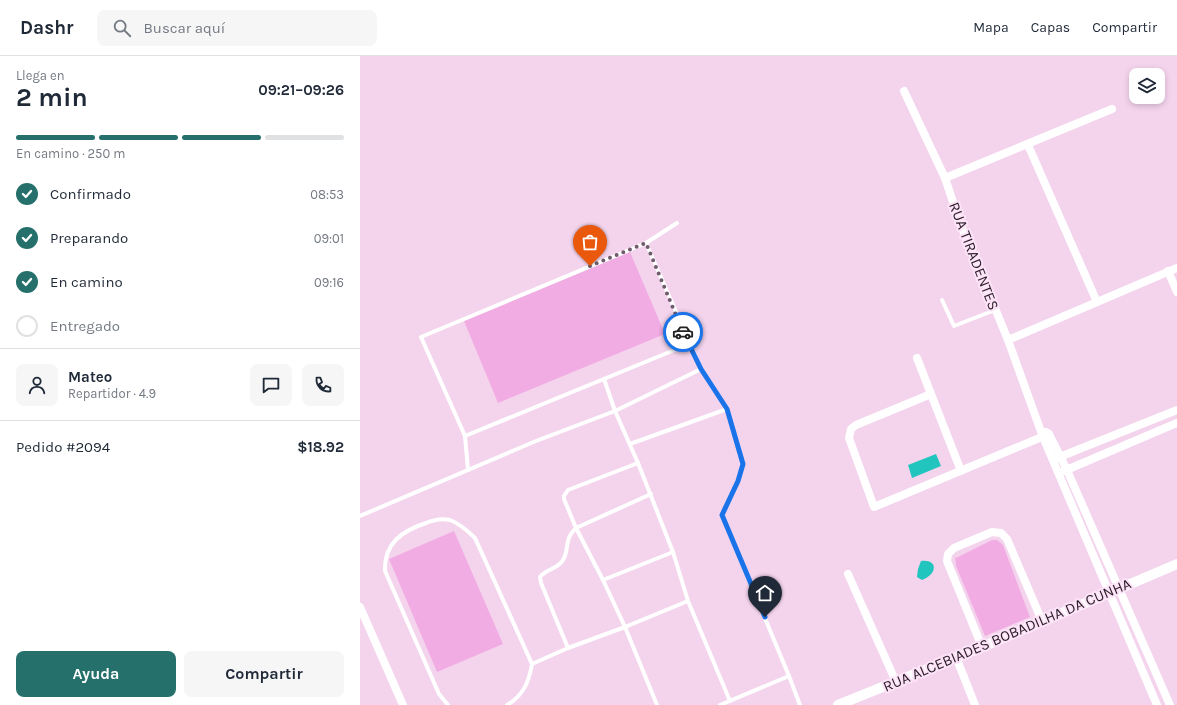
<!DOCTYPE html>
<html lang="es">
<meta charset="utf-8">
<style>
:root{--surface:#fff;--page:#f6f6f7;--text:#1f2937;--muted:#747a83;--line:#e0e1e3;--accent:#26706b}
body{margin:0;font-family:Karla,sans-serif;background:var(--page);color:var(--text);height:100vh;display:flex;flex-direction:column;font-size:15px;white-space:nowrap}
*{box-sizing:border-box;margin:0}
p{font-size:13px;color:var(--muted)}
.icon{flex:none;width:22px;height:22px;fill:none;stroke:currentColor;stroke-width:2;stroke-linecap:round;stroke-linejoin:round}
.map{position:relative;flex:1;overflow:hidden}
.side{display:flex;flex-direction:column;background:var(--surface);width:360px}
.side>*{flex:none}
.controls{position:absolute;left:769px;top:12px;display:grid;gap:8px}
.controls a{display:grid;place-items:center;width:36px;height:36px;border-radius:8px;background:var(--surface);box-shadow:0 2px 6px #0003;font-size:20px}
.pin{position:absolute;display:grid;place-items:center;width:34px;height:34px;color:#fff;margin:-41px -17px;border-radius:50% 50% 50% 0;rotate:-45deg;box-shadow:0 0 4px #0007}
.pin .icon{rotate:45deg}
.courier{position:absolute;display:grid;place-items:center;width:40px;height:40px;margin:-20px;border:3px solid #1a73e8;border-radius:50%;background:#fff;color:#222;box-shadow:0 1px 5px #0007}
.head em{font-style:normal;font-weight:700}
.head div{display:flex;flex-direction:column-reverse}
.head{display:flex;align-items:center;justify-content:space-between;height:68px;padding:0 16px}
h1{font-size:26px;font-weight:700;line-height:30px}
.bar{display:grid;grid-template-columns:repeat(4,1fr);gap:6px 4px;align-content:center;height:48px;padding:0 16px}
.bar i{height:5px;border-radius:3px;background:var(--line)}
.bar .active{background:var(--accent)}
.bar p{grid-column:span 4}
.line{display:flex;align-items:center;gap:10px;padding:0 16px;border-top:1px solid var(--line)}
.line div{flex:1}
.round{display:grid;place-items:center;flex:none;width:42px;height:42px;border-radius:8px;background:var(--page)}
ol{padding:0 16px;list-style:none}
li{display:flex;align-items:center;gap:12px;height:44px}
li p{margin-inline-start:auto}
li .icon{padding:4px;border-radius:50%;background:var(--accent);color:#fff;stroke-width:4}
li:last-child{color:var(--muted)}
li i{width:22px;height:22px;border:2px solid var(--line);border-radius:50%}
.action{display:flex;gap:8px;margin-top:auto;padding:8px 16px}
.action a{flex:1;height:46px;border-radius:8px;background:var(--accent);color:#fff;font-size:16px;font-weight:700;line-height:46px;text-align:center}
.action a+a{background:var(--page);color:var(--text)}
header{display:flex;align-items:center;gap:24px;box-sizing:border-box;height:56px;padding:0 20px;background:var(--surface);border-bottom:1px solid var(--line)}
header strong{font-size:19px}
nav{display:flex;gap:22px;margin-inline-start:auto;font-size:14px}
.search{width:280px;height:36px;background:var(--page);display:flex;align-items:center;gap:10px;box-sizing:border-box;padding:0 14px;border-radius:8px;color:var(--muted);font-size:15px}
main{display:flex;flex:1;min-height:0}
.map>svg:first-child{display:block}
.green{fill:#f2ace4}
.water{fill:#22c5bd}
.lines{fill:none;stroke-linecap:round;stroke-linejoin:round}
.service{stroke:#fff;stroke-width:4}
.minor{stroke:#fff;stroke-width:8}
.tertiary{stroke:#fff;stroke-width:10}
.done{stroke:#6f5c6c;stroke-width:4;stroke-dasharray:0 7.2}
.route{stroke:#1a73e8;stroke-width:5}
.labels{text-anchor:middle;stroke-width:4;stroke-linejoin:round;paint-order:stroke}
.street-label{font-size:15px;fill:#281c26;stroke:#fde3f8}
</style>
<header>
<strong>Dashr</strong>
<div class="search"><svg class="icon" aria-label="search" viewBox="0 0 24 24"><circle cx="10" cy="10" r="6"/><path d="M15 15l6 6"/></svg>Buscar aquí</div>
<nav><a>Mapa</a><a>Capas</a><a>Compartir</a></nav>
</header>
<main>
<section class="side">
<div class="head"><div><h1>2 min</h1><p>Llega en</p></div><em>09:21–09:26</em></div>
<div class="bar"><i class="active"></i><i class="active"></i><i class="active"></i><i></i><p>En camino · 250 m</p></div>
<ol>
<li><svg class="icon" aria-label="check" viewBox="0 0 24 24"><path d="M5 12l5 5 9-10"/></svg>Confirmado<p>08:53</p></li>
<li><svg class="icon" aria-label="check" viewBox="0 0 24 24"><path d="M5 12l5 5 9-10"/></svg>Preparando<p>09:01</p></li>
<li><svg class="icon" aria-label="check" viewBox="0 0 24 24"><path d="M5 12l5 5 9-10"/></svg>En camino<p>09:16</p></li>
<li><i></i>Entregado</li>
</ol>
<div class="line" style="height:72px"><a class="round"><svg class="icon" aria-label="person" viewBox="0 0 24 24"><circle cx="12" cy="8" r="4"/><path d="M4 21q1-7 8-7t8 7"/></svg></a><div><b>Mateo</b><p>Repartidor · 4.9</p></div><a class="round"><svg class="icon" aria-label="chat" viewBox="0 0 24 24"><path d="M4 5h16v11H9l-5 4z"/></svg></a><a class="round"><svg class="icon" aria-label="phone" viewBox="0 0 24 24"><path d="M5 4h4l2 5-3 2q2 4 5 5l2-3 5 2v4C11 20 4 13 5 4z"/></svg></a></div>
<div class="line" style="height:52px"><div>Pedido #2094</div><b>$18.92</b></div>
<div class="action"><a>Ayuda</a><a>Compartir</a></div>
</section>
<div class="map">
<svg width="817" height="649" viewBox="0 0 817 649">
<rect width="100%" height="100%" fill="#f4d4ed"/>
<!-- green -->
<g class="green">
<polygon points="270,196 305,278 138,347 104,265"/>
<polygon points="94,475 143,588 77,616 29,503"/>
<polygon points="632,484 637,484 643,489 670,561 625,580 596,510 595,501 596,502"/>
</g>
<!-- water -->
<g class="water">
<polygon points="576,398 581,410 552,422 548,409"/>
<path d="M 561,505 C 578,503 578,518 562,524 L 557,521 L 558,513 Z"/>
</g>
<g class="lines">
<!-- service -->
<g class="service">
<polyline points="317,167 286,187 341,313 367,353 383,408 378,425 362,459 429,620 440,649"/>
<polyline points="582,244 594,270 635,254"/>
<polyline points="244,323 255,355 278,407 313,496 328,545 370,645"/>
<polyline points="105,380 329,288"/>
<polyline points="270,388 367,353"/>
<polyline points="278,407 208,434 204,440 204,443 216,472 243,524 265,571 297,649"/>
<polyline points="108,414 105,380 61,281 286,187"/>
<polyline points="0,460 176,385 255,355 341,313"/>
<polyline points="243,524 313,496"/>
<path d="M 208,592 L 181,527 L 180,521 C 186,513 198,513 203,504 C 210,493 203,484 216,472 L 291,438"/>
<polyline points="172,608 208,592 265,571 328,545"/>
<path d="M 88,649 L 79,638 L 25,515 C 24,487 42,475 66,467 C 73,464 82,462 90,464 C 100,468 108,475 115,482 L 172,608 C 169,626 163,640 147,649"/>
<polyline points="360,649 429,620"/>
</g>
<!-- minor -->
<g class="minor">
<polyline points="544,35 585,122 600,167 648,284 683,381 797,649"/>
<polyline points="668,89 737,246"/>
<polyline points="585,122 752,53"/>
<polyline points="808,215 817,236"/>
<polyline points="648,284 817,212"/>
<polyline points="557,302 601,415"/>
<polyline points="571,338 496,369 491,373 489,382 514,451 689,378"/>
<polyline points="686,376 689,378 707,414 810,649"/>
<polyline points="697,402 817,354"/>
<polyline points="704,415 817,367"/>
<polyline points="488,518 536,626"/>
<polyline points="0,551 43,649"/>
<polyline points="622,591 587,505 588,498 594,492 632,476 641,477 647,483 682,565"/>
<polyline points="596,601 615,649"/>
</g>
<!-- tertiary -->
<polyline class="tertiary" points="478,649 622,591 817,508"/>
</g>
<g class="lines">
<!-- done -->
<polyline class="done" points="230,210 286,187 323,276"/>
<!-- route -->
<polyline class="route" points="323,276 341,313 367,353 383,408 378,425 362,459 405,561"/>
</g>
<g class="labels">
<!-- street labels -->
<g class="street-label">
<text transform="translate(614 200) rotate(69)" y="5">RUA TIRADENTES</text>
<text transform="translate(647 579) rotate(-23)" y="5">RUA ALCEBIADES BOBADILHA DA CUNHA</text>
</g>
</g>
</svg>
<div class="controls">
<a><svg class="icon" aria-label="layers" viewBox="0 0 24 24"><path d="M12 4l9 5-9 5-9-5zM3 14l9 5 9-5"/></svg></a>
</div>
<div class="pin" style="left:230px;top:210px;background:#ea580c"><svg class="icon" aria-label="bag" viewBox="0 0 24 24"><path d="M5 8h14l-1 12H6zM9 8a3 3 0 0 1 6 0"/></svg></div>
<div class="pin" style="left:405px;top:561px;background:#1f2937"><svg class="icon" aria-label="home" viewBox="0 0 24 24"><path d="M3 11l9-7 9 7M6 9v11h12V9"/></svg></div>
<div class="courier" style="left:323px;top:276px"><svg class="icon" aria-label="car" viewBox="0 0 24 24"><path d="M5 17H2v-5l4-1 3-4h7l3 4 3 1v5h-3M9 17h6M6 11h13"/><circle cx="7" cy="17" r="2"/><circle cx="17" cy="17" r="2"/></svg></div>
</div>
</main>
